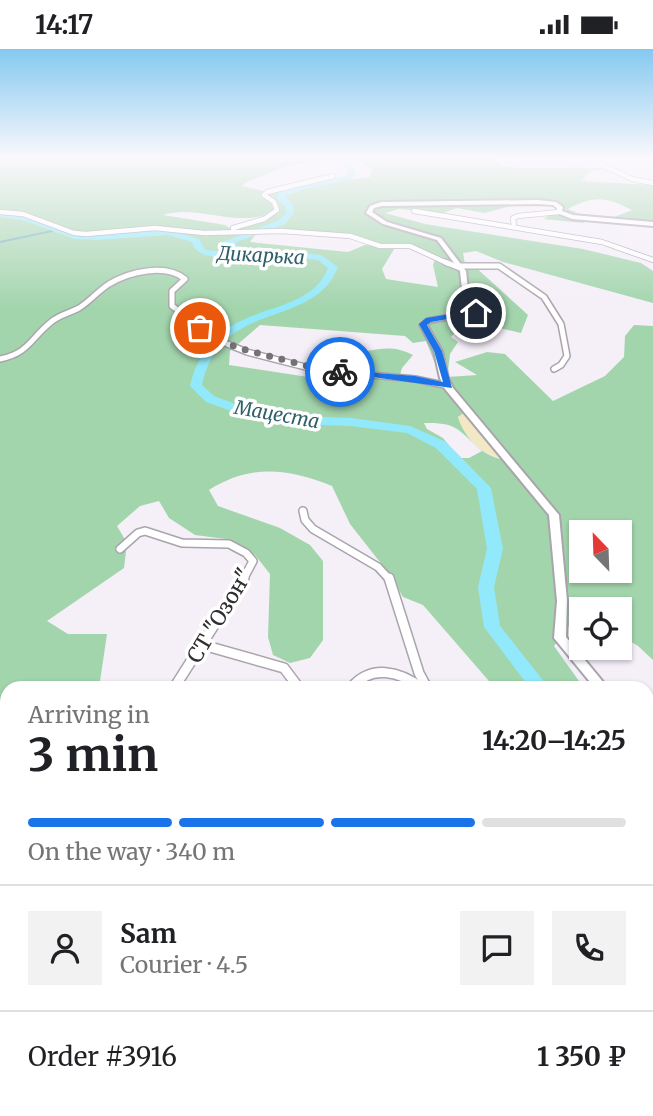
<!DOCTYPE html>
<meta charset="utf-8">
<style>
:root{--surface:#fff;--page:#f2f2f2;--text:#202124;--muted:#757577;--line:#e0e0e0;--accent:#1a73e8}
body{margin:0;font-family:Merriweather,serif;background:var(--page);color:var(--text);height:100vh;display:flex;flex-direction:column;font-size:26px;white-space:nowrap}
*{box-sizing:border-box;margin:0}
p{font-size:23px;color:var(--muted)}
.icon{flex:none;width:38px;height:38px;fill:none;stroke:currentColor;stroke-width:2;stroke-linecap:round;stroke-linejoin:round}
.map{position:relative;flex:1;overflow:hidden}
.details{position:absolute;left:0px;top:632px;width:654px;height:436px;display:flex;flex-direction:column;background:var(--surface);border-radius:21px 21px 0 0;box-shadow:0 2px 5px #0004}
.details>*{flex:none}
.needle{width:46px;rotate:337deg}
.tools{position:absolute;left:569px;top:471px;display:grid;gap:14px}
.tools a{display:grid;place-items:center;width:63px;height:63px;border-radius:0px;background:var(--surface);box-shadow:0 2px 5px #0004;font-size:35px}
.pin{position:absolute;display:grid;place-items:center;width:60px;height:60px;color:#fff;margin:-30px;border:4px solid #fff;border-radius:50%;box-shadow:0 2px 7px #0007}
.courier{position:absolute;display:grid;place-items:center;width:70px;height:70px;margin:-35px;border:5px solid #1a73e8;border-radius:50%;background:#fff;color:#222;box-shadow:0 2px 9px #0007}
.overview em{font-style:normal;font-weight:700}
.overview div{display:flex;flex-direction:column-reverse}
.overview{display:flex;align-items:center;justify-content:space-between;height:119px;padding:0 28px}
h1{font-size:46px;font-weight:700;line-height:52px}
.bar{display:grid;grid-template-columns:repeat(4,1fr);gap:10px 7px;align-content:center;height:84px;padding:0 28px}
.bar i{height:9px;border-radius:5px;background:var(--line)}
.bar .on{background:var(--accent)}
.bar p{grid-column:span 4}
.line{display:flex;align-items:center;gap:18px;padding:0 28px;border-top:2px solid var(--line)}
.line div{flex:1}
.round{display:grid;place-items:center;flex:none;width:74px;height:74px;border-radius:0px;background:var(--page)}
.status{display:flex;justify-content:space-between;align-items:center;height:49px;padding:0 35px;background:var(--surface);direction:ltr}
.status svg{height:19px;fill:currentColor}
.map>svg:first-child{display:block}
.green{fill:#a3d5ad;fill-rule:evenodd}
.sand{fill:#f2e8c3}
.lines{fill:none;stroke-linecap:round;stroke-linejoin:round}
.stream{stroke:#75b1be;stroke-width:2}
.river{fill:#92e9fb;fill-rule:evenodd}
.street-far4-casing{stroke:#aaa4ad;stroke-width:6}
.street-far3-casing{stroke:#aaa4ad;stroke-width:8}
.street-far2-casing{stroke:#aaa4ad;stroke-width:10}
.street-far1-casing{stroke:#aaa4ad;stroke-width:12}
.street-casing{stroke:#aaa4ad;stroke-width:15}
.secondary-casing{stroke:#aaa4ad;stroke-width:4}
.street-far4{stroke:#fff;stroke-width:4.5}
.street-far3{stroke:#fff;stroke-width:5}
.street-far2{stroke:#fff;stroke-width:7}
.street-far1{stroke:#fff;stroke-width:9}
.street{stroke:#fff;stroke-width:11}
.secondary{fill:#fff;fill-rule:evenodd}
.route{fill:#1a73e8}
.done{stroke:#757277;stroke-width:7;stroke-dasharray:0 12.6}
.labels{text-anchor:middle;stroke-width:7;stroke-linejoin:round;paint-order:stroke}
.far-water-label{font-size:19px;font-style:italic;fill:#2e606a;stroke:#fff}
.street-label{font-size:21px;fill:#302e31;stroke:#fff}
</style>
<div class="status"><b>14:17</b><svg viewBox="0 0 49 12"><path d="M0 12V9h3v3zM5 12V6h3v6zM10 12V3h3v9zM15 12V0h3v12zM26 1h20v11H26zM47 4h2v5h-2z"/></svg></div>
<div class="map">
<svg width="653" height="1067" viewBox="0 0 653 1067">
<rect width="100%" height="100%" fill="#f5eff8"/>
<!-- green -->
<path class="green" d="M 0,109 L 494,109 L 501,117 C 536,122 572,116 608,120 L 589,123 L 582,132 L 653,136 L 653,173 L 609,170 L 632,161 C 605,148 595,146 568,160 L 589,169 L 583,174 L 544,170 L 558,159 L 553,155 L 522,154 L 484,164 L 457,159 L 443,164 L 399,160 L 385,164 L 425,175 L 583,200 L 641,214 L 653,222 L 653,254 L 503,213 L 476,202 L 463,204 L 465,215 L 472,215 L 528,266 L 521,284 L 470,272 L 460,278 L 451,288 L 458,293 L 450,305 L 448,322 L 438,322 L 426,292 L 413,294 L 405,287 L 260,276 L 230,302 L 229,316 L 341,333 L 351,327 L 350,316 L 355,305 C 376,300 393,295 413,306 L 402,319 L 398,332 L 430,334 L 447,328 L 477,326 L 455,313 L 487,303 L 505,305 L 553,352 L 605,327 L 624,308 L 625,287 L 634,276 L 653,277 L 653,611 L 638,597 L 620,586 L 620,560 L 581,560 L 581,574 L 573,572 L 554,597 L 584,639 L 495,639 L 423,556 L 403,548 L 390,526 L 350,475 L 332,437 C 288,419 250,415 209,441 L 218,457 L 280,479 L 310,496 L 323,512 L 323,591 L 310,609 L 290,614 L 273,606 L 268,588 L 270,525 L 255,506 L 226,490 L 195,486 L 169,469 L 159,452 L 140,457 L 117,477 L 127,494 L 124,519 L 47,572 L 68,585 L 107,585 L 99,639 L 7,639 L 7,727 L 0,728 ZM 355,111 L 372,119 L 370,128 L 286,139 L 265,145 L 275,153 L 279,162 L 268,169 L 234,179 C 246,185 260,182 273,182 C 299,182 359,186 381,197 L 365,196 L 348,203 L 250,193 L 256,185 L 236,183 L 225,176 L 163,166 C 197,154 243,182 275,161 L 273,153 L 261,146 L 264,142 L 242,137 L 245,134 L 289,116 ZM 410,196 L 436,207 L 433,216 L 438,238 L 386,230 L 382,220 L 396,197 ZM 468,362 L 507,410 L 507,411 C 484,409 465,390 458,368 ZM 424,374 C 458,373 458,381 482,402 L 469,409 L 459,409 L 443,389 L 427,380 ZM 581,483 L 620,483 L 620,522 L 581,522 Z"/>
<!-- sand -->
<path class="sand" d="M 467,362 L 508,411 C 484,408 465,390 458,368 Z"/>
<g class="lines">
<!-- stream -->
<polyline class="stream" points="0,193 52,182"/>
<!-- river -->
<g class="river">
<path d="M 343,109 L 350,109 L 356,124 L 351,131 L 304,140 L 285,147 L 293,156 L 294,164 L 285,175 L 234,194 L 239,198 L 321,206 L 338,218 C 313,282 220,248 202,336 L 214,347 L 244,358 L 292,367 L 351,369 L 410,377 L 446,393 L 491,439 L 503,500 L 494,538 L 500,577 L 549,639 L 530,639 L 484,578 L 478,538 L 487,500 L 477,440 L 436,399 L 407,384 L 351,377 L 292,375 L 237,364 L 206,353 L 190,337 C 212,243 305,277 328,219 L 318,211 L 310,210 L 237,203 L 223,193 L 279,171 L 286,164 L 285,157 L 278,151 L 278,144 L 299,136 L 345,127 L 348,124 Z"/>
<path d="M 0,163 L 27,167 L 75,184 L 97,186 L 168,181 L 199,190 L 205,201 L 246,204 L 251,207 L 246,210 C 230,208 196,212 192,193 L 168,186 L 97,191 L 75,190 L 22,171 L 0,168 Z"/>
<polygon points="648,703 653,704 653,721 648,720"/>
</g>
<!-- street-far4 casing -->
<g class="street-far4-casing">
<g id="street-far4">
<polyline points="600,115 632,130 653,134"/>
<polyline points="414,162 602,193 653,211"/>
<polyline points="0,163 23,165 74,184 86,185 155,179 204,184 282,182 350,187 380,197 410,197 449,215"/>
<polyline points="514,177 513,169 518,167 559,163"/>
<polyline points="233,179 264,170 277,161 274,153 264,146 267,143 333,127"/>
</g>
</g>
<!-- street-far3 casing -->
<g class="street-far3-casing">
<g id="street-far3">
<polyline points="445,213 460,219"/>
<polyline points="459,217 499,217 544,248 561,275 567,307 561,316 554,320"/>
<path d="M 0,310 C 29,304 30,290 51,273 C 59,266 70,264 79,259 C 90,252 98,242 109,235 C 129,223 165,214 185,230 L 172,242 L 172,257 L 220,292 L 247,303 L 317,321 L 415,330 L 449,337"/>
</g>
</g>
<!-- street-far2 casing -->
<g class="street-far2-casing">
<g id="street-far2">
<polyline points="303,462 305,471 313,480 378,518 390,531"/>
<polyline points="120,500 138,484 145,482 182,494 229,495 246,504 253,512 243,531"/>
</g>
</g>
<!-- street-far1 casing -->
<g class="street-far1-casing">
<g id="street-far1">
<polyline points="389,529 419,624 427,639"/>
<polyline points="203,596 284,619 299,639"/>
<polyline points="174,639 244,529"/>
<path d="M 351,639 C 371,615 399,622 422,639"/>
<polyline points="648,674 653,678"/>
</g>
</g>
<!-- street casing -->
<g class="street-casing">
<g id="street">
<polyline points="0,877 7,877"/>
<polyline points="332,1060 334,1067"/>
<polyline points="522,1060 526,1067"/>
<polyline points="458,1067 463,1060"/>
</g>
</g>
<!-- secondary casing -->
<g class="secondary-casing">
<g id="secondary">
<polygon points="538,151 556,153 563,158 562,162 573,166 653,173 653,177 572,170 557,164 557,159 553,156 538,155 382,157 374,159 372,163 387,173 441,189 466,222 468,240 480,257 478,265 431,273 427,276 442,302 448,329 453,339 559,466 567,552 566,588 608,639 595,639 554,589 557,552 549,466 445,340 440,329 434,302 420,276 427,270 473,262 474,257 462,240 460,222 437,191 383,175 366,164 370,157 381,153"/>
<polygon points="648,849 653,850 653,866 648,863"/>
</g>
</g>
<!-- street-far4 -->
<use href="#street-far4" class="street-far4"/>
<!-- street-far3 -->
<use href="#street-far3" class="street-far3"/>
<!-- street-far2 -->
<use href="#street-far2" class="street-far2"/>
<!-- street-far1 -->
<use href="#street-far1" class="street-far1"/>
<!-- street -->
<use href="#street" class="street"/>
<!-- secondary -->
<use href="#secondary" class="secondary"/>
</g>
<!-- sky -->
<linearGradient id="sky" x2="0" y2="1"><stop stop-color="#85c9f0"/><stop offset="0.42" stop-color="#faf8fc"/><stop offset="1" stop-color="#faf8fc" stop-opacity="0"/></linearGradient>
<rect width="653" height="258" fill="url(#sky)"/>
<!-- route -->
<polygon class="route" points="476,261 478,265 431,273 427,276 442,302 452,339 336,323 340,321 415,327 443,333 434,302 419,275 426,269"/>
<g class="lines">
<!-- done -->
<path class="done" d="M 200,279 C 227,300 261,304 292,313 C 309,317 323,322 340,323"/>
</g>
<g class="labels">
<!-- far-water labels -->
<g class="far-water-label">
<text transform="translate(261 206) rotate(3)" y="7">Дикарька</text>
<text transform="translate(277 365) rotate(10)" y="7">Мацеста</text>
</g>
<!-- street labels -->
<g class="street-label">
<text transform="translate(220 567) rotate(-59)" y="7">СТ "Озон"</text>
</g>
</g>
</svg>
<div class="tools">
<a><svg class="needle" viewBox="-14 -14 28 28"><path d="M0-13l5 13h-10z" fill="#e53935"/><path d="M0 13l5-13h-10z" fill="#757577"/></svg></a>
<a><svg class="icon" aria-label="locate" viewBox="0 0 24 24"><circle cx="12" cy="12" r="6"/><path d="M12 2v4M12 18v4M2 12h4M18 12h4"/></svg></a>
</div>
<div class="pin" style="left:200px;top:279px;background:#ea580c"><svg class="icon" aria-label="bag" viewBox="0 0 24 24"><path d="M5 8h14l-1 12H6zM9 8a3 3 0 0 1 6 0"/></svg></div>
<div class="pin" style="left:476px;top:264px;background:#1f2937"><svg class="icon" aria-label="home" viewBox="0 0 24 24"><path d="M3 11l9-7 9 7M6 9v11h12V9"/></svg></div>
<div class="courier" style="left:340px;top:323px"><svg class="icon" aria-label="bike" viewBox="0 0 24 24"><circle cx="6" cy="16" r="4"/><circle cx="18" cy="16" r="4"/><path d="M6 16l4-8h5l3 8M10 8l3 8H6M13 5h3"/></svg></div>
<section class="details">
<div class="overview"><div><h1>3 min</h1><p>Arriving in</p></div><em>14:20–14:25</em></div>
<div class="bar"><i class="on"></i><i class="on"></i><i class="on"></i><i></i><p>On the way · 340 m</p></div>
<div class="line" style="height:126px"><a class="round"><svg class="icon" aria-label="person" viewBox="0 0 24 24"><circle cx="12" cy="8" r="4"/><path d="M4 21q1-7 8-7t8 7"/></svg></a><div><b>Sam</b><p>Courier · 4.5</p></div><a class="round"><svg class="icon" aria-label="chat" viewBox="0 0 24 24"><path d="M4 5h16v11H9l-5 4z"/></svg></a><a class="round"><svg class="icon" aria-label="phone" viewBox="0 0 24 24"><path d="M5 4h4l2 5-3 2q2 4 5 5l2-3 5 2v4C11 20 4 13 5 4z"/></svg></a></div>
<div class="line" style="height:91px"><div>Order #3916</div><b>1 350 ₽</b></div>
</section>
</div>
